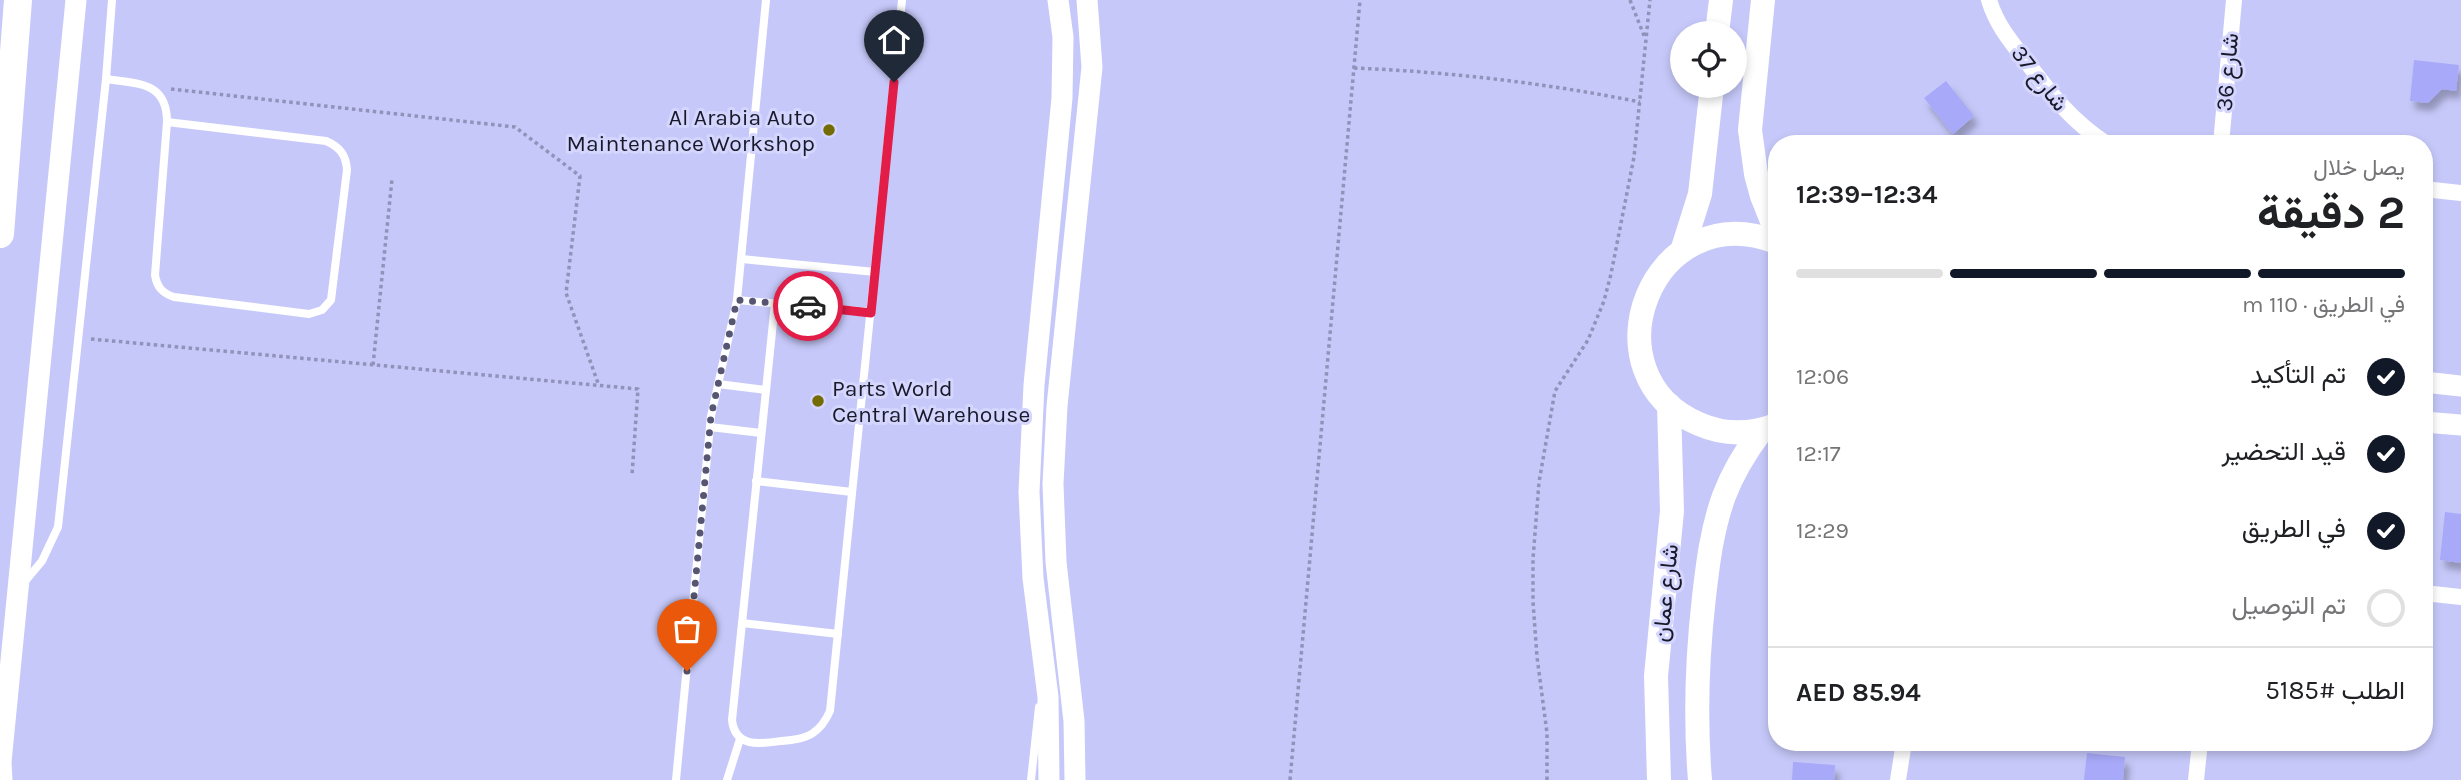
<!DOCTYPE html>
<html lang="ar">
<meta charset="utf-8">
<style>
:root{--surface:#fff;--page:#f6f6f6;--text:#202124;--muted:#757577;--line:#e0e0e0;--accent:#111827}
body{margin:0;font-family:Karla,Vazirmatn,sans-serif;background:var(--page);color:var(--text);direction:rtl;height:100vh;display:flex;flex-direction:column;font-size:26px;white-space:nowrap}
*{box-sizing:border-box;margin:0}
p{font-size:23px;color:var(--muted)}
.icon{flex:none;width:38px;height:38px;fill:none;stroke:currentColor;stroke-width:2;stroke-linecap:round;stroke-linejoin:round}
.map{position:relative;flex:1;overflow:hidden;direction:ltr}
.sheet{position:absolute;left:1768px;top:135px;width:665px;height:616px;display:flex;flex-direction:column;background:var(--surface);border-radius:28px;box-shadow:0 4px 10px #0003;direction:rtl}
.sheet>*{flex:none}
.fabs{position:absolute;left:1670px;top:21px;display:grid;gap:14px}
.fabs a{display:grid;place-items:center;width:77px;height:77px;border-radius:50%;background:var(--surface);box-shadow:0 4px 10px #0003;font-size:35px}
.pin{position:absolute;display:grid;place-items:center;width:60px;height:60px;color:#fff;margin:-72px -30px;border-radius:50% 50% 50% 0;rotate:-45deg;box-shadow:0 0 7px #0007}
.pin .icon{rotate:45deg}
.courier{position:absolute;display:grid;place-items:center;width:70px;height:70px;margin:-35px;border:5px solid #e11d48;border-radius:50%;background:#fff;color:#222;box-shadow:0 2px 9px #0007}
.head em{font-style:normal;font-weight:700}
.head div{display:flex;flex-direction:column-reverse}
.head{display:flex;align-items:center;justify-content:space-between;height:119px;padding:0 28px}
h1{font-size:46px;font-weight:700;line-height:52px}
.bar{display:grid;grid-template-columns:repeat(4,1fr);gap:10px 7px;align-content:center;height:84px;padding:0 28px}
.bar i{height:9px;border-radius:5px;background:var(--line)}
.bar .active{background:var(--accent)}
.bar p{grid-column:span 4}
.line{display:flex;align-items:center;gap:18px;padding:0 28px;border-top:2px solid var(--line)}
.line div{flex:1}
ol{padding:0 28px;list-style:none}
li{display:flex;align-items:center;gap:21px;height:77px}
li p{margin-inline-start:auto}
li .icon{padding:7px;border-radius:50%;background:var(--accent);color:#fff;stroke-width:4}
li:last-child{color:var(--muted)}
li i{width:38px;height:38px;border:4px solid var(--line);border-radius:50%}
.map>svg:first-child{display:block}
.building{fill:#a8a9f8;filter:url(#shadow)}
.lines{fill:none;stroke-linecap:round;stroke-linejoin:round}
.path{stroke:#9192b9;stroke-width:3.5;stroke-dasharray:3.5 3.5;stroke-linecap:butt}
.lane{stroke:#fff;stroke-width:8}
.street{stroke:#fff;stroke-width:16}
.secondary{stroke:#fff;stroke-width:21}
.primary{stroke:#fff;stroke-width:24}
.highway{stroke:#fff;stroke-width:28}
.done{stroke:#565672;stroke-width:7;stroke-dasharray:0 12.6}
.route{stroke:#e11d48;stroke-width:9}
.poi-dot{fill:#756b03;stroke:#d4d6fe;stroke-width:2.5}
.labels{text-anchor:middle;stroke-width:6;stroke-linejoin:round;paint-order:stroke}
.street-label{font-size:23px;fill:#19192a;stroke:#d4d6fe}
.poi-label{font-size:23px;fill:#19192a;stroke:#d4d6fe;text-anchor:end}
</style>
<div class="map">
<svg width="2461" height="780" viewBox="0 0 2461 780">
<defs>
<filter id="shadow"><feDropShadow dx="4.5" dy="8" stdDeviation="3.5" flood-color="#0004"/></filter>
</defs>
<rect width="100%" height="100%" fill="#c6c8f9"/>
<!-- building -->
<g class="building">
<polygon points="2414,60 2459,65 2456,91 2442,89 2428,103 2410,101"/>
<polygon points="1946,81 1974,116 1953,134 1924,98"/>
<polygon points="2445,512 2461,514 2461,563 2440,560"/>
<polygon points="2087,753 2125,757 2123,780 2084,780"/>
<polygon points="1793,762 1835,765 1834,780 1792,780"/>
</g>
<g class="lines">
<!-- path -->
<g class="path">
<polyline points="1630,0 1645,38"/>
<path d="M 1354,68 C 1451,72 1545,83 1640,102"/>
<polyline points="171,89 515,127 580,176 566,293 599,386"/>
<polyline points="91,339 638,389 632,475"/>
<polyline points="373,365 392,179"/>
<polyline points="1290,780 1360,0"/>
<polyline points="1547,780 1547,733 1537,657 1533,602 1533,559 1539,482 1555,391 1588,340 1604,301 1611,274 1634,157 1650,0"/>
</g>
<!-- lane -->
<g class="lane">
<path d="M 106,79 C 137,84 167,81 167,122 L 155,275 C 157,287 162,293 174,297 L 309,314 L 322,310 L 331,300 L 347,170 C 346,155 340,147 326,141 L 167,122"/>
<polyline points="742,259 875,272"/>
<polyline points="737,300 871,312"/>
<path d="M 775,303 L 732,720 C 735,748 760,744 781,741 C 792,740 804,739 813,733 C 822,727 826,720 830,711 L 902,0"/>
<polyline points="718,384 766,390"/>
<polyline points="710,427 761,433"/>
<polyline points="756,481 852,492"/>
<polyline points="22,585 42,561 58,527 106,79 112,0"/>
<polyline points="742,623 838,634"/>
<polyline points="676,780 711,416 737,300 766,0"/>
<polyline points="727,780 740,739"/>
<polyline points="1031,780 1039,707"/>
</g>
<!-- street -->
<g class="street">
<path d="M 1989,0 C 1996,24 2011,42 2026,61 C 2050,93 2072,122 2107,144"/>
<polyline points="2221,144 2234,0"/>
<polyline points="2424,189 2461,193"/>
<polyline points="2424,593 2461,597"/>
<polyline points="1898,780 1904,742"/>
<polyline points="2196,780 2200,742"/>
</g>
<!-- secondary -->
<g class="secondary">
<polyline points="2424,382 2461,386"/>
<polyline points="2424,422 2461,425"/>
<polyline points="2,780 1,762 76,0"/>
<polyline points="1049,780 1048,697 1033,578 1029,492 1034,385 1062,98 1063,37 1058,0"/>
<polyline points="1075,780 1074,721 1056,562 1053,484 1057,406 1092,67 1087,0"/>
</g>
<!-- primary -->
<g class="primary">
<polyline points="1763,0 1750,130 1756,174 1762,196 1776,231"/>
<polyline points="1717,33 1721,0"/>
<path d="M 1776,242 C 1651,194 1583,375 1699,424 C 1724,435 1750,435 1776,425"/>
<polyline points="1682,251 1700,194 1712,86"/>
<polyline points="1659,780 1656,676 1672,511 1669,405"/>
<path d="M 1700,780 C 1695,719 1697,658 1704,597 C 1708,562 1712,529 1724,496 C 1733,472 1746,451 1761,431"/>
</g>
<!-- highway -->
<polyline class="highway" points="0,234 18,0"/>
</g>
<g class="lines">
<!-- done -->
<polyline class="done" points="687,671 711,416 737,300 808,306"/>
<!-- route -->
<polyline class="route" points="808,306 871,313 894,82"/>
</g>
<!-- markers -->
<g class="poi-dot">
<circle cx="829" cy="130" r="7"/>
<circle cx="818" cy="401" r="7"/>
</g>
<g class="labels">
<!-- street labels -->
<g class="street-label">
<text transform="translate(2227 72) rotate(-85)" y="8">شارع 36</text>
<text transform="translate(2040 78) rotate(52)" y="8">شارع 37</text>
<text transform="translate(1665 593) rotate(-84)" y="8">شارع عمان</text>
</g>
<!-- poi labels -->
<g class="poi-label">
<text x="815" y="125">Al Arabia Auto<tspan x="815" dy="26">Maintenance Workshop</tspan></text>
<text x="832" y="396" text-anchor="start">Parts World<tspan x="832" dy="26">Central Warehouse</tspan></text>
</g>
</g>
</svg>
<div class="fabs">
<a><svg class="icon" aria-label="locate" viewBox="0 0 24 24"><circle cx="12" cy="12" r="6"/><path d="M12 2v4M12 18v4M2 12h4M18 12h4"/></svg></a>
</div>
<div class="pin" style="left:687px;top:671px;background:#ea580c"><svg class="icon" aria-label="bag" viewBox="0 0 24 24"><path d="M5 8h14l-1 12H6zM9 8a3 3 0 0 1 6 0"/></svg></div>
<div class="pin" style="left:894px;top:82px;background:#1f2937"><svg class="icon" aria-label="home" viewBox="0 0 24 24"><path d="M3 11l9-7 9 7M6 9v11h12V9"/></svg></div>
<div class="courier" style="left:808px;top:306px"><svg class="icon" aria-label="car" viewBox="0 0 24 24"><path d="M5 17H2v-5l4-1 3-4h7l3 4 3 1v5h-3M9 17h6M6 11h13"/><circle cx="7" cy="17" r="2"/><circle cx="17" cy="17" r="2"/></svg></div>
<section class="sheet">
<div class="head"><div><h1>2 دقيقة</h1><p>يصل خلال</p></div><em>12:34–12:39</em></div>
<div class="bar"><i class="active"></i><i class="active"></i><i class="active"></i><i></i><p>في الطريق · 110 m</p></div>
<ol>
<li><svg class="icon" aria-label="check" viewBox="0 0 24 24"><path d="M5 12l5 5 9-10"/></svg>تم التأكيد<p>12:06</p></li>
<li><svg class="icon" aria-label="check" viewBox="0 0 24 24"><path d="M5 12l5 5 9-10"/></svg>قيد التحضير<p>12:17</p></li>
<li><svg class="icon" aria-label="check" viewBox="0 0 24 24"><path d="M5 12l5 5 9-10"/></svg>في الطريق<p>12:29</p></li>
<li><i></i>تم التوصيل</li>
</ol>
<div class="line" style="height:91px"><div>الطلب #5185</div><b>AED 85.94</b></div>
</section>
</div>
